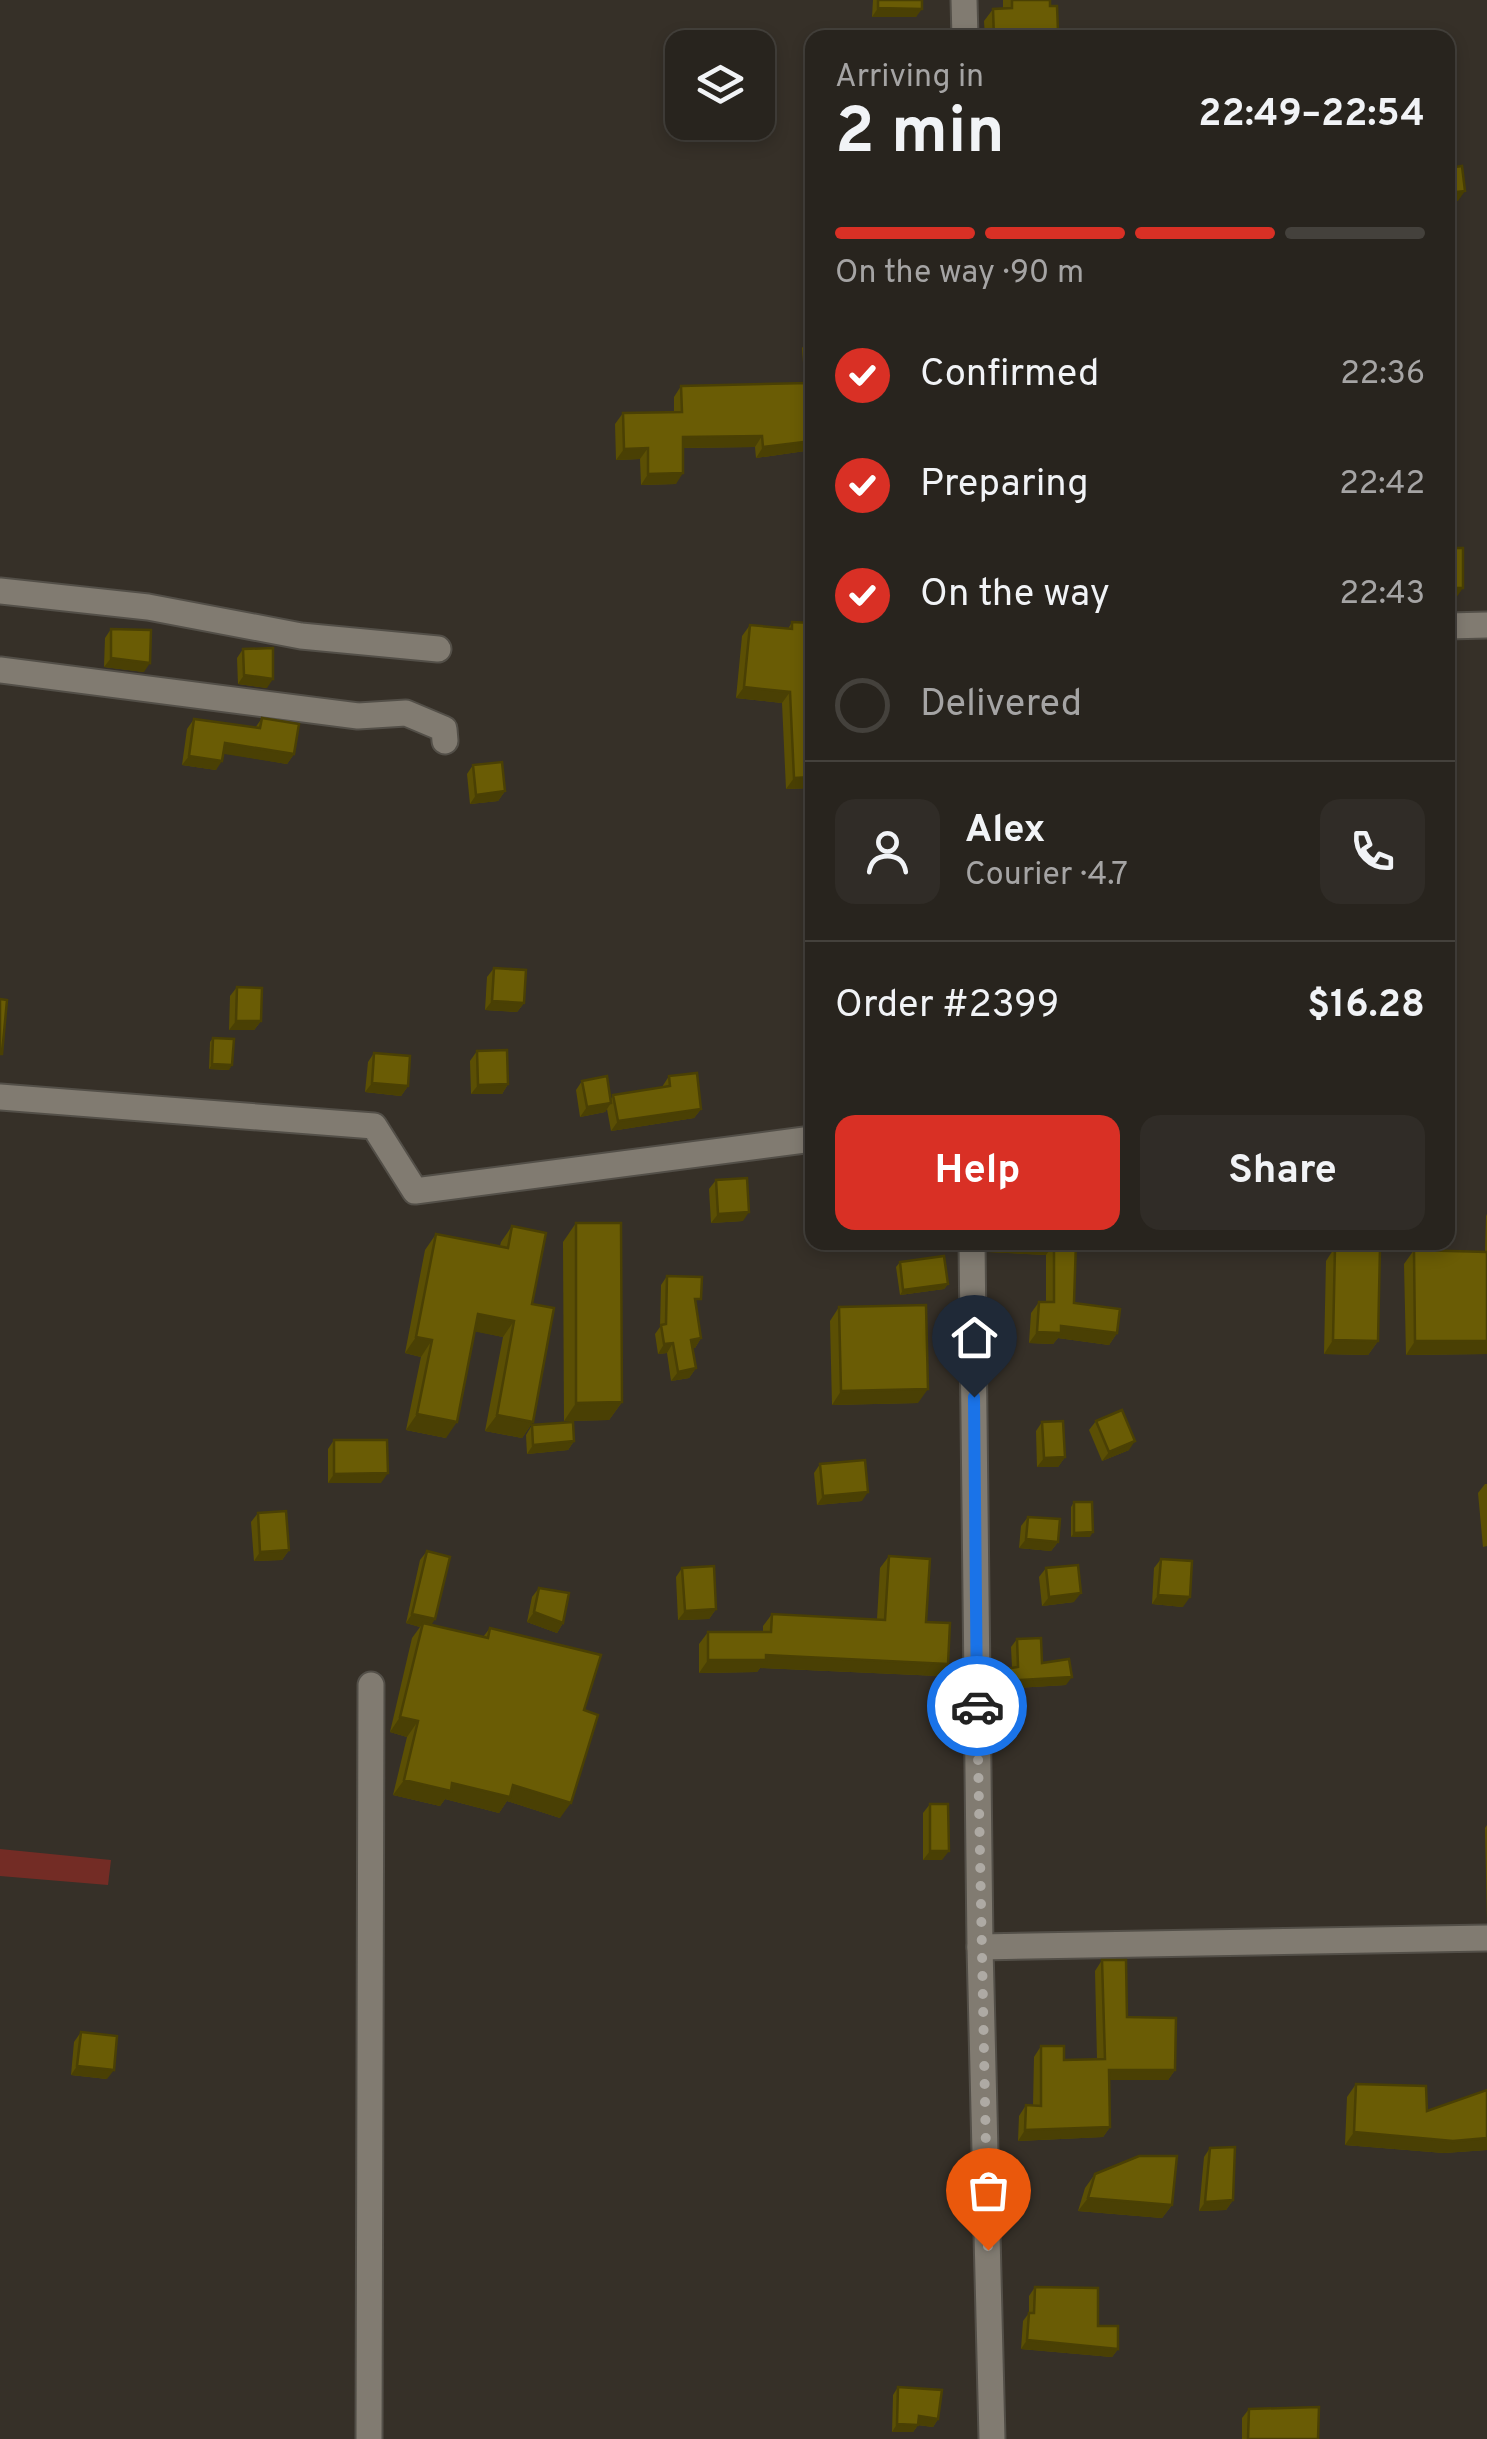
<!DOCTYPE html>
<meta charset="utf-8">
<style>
:root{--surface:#28241e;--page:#302c27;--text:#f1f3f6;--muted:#a5a4a4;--line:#44413c;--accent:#d93025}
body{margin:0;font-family:Overpass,sans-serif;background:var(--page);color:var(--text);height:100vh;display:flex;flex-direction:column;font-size:38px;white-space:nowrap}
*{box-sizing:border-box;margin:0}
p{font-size:32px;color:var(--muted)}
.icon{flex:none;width:55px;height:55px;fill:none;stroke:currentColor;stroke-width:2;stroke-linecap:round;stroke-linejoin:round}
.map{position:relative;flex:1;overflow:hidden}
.details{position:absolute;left:805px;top:30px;width:650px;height:1220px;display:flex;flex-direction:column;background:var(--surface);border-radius:20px;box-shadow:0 5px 15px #0003,0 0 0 2px var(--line)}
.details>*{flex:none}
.fabs{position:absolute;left:665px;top:30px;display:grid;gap:20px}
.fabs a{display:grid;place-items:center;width:110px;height:110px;border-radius:20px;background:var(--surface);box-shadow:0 5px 15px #0003,0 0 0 2px var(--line);font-size:50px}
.pin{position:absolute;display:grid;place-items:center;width:85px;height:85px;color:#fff;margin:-102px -42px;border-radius:50% 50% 50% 0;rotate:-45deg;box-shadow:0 0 10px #0007}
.pin .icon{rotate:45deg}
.courier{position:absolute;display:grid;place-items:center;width:100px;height:100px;margin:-50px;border:8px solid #1a73e8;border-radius:50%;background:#fff;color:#222;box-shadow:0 2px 12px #0007}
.summary em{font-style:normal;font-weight:700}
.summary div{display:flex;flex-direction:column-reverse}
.summary{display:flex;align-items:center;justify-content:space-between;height:170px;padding:0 30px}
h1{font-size:65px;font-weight:700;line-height:75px}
.bar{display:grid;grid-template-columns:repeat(4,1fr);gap:15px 10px;align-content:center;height:120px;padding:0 30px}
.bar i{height:12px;border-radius:8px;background:var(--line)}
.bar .current{background:var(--accent)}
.bar p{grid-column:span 4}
.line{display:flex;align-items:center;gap:25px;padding:0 30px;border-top:2px solid var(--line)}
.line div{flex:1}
.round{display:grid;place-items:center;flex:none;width:105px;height:105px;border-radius:20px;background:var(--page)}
ol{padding:0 30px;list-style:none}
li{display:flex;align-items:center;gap:30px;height:110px}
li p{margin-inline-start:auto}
li .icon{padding:10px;border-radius:50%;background:var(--accent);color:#fff;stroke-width:4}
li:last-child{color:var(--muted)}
li i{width:55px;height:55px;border:5px solid var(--line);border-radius:50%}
.action{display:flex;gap:20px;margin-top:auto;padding:20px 30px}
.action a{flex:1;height:115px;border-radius:20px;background:var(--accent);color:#fff;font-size:40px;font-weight:700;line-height:115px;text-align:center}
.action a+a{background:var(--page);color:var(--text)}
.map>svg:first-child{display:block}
.green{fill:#732c25}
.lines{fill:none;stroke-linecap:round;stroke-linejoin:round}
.minor-casing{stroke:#534f48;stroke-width:29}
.minor{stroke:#817b71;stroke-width:25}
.wall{fill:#5b4f04}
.shaded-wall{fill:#4a4004}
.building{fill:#6a5c05;stroke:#4a4004;stroke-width:2.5}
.done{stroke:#aeaaa4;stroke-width:10;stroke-dasharray:0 18}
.route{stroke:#1a73e8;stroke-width:12}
</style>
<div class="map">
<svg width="1487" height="2439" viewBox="0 0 1487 2439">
<rect width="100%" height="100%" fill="#363028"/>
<!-- green -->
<polygon class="green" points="0,1849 111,1860 108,1885 0,1876"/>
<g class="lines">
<!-- minor casing -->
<g class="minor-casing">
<g id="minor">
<polyline points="964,0 965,38"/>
<polyline points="0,591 148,607 301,636 438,649"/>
<polyline points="1448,626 1487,625"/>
<polyline points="0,670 358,716 406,713 444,729 445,741"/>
<polyline points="0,1097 374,1126 415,1191 812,1139"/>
<polyline points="972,1242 980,1947 992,2439"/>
<polyline points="980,1947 1487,1938"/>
<polyline points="369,2439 371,1685"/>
</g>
</g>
<!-- minor -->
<use href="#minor" class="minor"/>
</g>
<!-- wall -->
<g class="wall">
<polygon points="873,0 922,0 916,17 872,17"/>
<polygon points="1003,0 1050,0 1050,6 1058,31 1054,38 985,38 984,21 993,9 1003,8"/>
<polygon points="810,337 812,337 812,377 804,378 802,348"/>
<polygon points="681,386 812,419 812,450 756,458 755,447 683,448 676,484 641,485 640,459 616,460 615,424 623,413 674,412 674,397"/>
<polygon points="792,622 812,623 812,788 786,789 782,703 736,698 742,636 750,625 788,629"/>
<polygon points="111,629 144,672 104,667 105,638"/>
<polygon points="243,649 267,688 238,684 237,658"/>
<polygon points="262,718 294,754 287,764 223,753 216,770 182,765 187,729 194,719 255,728"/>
<polygon points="473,765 505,791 498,801 470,804 467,774"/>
<polygon points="494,968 524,1003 517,1012 485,1010 487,977"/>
<polygon points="237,987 261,1021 254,1030 229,1030 230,996"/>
<polygon points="213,1038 229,1070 209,1069 210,1042"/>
<polygon points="477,1051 508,1084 502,1094 471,1094 470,1061"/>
<polygon points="374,1053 408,1086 401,1096 365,1092 368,1062"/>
<polygon points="669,1076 701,1109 694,1118 611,1131 607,1109 605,1112 580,1117 576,1090 582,1081 611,1099 613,1095 662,1087"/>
<polygon points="716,1180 743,1221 711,1223 709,1189"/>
<polygon points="1487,1214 1487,1354 1406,1355 1404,1264 1414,1250 1485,1252 1486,1216"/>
<polygon points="576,1223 622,1402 609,1420 564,1421 563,1242"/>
<polygon points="512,1226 532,1304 533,1422 522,1438 485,1431 503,1337 475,1331 446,1438 406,1430 421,1357 405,1353 425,1250 436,1234 500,1246 501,1242"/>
<polygon points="988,1242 1076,1242 1074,1303 1117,1333 1109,1345 1058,1338 1053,1344 1029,1343 1031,1313 1039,1302 1046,1302 1046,1255 988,1252"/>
<polygon points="1335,1247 1378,1341 1368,1355 1324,1354 1326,1261"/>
<polygon points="900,1262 948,1284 944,1289 900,1295 896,1267"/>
<polygon points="667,1276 696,1307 701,1338 695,1348 693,1348 696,1368 689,1378 671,1381 667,1353 658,1354 655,1334 660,1327 661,1285"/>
<polygon points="839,1307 918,1403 832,1405 830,1321"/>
<polygon points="1096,1421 1129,1450 1102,1461 1089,1430"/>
<polygon points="1042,1422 1065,1457 1058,1467 1037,1467 1036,1431"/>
<polygon points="532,1425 574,1441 568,1450 527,1454 526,1435"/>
<polygon points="334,1440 381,1483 328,1483 328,1449"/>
<polygon points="820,1464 862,1501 817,1505 814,1473"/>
<polygon points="1485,1484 1487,1484 1487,1546 1483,1547 1478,1493"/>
<polygon points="1074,1502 1090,1537 1071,1537 1071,1507"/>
<polygon points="258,1513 289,1550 282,1560 254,1561 251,1522"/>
<polygon points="1028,1517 1058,1542 1051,1551 1019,1548 1021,1526"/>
<polygon points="427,1551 432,1625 483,1637 490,1628 584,1710 560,1818 507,1801 499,1813 445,1799 440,1806 393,1795 407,1737 390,1732 412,1638 420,1627 406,1623 420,1560"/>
<polygon points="889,1556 948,1664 939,1676 760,1668 757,1672 699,1673 699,1644 708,1632 763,1632 763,1626 772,1614 877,1619 880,1568"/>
<polygon points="1161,1559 1183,1607 1152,1604 1154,1568"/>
<polygon points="682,1568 716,1609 709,1619 678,1620 676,1577"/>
<polygon points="1046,1568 1074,1602 1042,1606 1039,1577"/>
<polygon points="539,1588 563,1623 557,1633 527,1622 532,1597"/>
<polygon points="1017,1639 1042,1663 1066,1685 999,1689 998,1677 1003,1669 1012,1668 1011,1647"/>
<polygon points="930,1804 942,1860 923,1860 923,1813"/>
<polygon points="1487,1825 1487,1922 1485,1828"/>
<polygon points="1102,1960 1127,2017 1175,2070 1168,2080 1109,2080 1110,2127 1103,2137 1018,2141 1019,2116 1026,2105 1033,2105 1034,2057 1041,2046 1064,2060 1097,2059 1095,1971"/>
<polygon points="81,2032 107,2079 71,2075 74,2042"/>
<polygon points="1356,2084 1427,2111 1487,2090 1487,2150 1444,2153 1345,2145 1347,2097"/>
<polygon points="1210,2148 1233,2200 1226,2210 1199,2211 1204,2157"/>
<polygon points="1095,2174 1172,2205 1162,2218 1078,2211 1085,2188"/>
<polygon points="1035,2287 1098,2326 1118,2349 1112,2357 1021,2349 1023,2321 1029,2313 1029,2296"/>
<polygon points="898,2387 938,2419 933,2427 918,2425 913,2432 892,2432 893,2395"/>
<polygon points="1249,2409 1318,2439 1242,2439 1242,2418"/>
</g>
<!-- shaded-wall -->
<g class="shaded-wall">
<polygon points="878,8 922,9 916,17 872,17"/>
<polygon points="1058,31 1054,38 1027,38 1030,32"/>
<polygon points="1465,191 1458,201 1448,202 1448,193"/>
<polygon points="811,367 812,367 812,377 804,378"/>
<polygon points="762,436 755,447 675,448 683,437"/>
<polygon points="812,441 812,450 756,458 763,447"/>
<polygon points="648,448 640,459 616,460 624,449"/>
<polygon points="683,473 676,484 641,485 648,474"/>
<polygon points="1448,588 1463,588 1456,598 1448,598"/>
<polygon points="111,658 150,663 144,672 104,667"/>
<polygon points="244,675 273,679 267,688 238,684"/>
<polygon points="744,687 790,692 782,703 736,698"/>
<polygon points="225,743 294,754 287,764 218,753"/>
<polygon points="189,756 222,761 216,770 182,765"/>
<polygon points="812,777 812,788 786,789 794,778"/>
<polygon points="505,791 498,801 470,804 476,795"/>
<polygon points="492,1001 524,1003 517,1012 485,1010"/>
<polygon points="236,1021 261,1021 254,1030 229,1030"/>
<polygon points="212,1064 232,1065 229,1070 209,1069"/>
<polygon points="372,1083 408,1086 401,1096 365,1092"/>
<polygon points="508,1084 502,1094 471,1094 478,1085"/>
<polygon points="611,1103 605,1112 580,1117 587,1107"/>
<polygon points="701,1109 694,1118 611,1131 618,1121"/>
<polygon points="749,1212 743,1221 711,1223 718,1214"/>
<polygon points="995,1242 1035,1242 1054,1244 1046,1255 988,1252"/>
<polygon points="948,1284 944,1289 900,1295 903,1290"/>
<polygon points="478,1314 514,1321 503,1337 467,1330"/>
<polygon points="1061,1326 1117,1333 1109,1345 1058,1338 1053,1344 1029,1343 1037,1332"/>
<polygon points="416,1337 432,1340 421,1357 405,1353"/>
<polygon points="701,1338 695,1348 685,1349 691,1340"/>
<polygon points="1333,1340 1378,1341 1368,1355 1324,1354"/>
<polygon points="1415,1341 1487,1341 1487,1354 1406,1355"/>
<polygon points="673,1343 667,1353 658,1354 664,1344"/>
<polygon points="696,1368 689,1378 671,1381 678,1372"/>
<polygon points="928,1389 918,1403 832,1405 841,1391"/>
<polygon points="622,1402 609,1420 564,1421 576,1403"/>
<polygon points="417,1414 457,1422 446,1438 406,1430"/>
<polygon points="497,1415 533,1422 522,1438 485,1431"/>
<polygon points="574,1441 568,1450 527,1454 533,1445"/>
<polygon points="1135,1441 1129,1450 1102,1461 1109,1452"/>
<polygon points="1065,1457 1058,1467 1037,1467 1044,1458"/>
<polygon points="388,1473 381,1483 328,1483 334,1474"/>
<polygon points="868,1492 862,1501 817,1505 823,1496"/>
<polygon points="1093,1532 1090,1537 1071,1537 1074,1533"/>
<polygon points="1026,1539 1058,1542 1051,1551 1019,1548"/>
<polygon points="289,1550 282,1560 254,1561 260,1552"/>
<polygon points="1081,1593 1074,1602 1042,1606 1049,1597"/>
<polygon points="1158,1595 1190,1597 1183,1607 1152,1604"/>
<polygon points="716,1609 709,1619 678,1620 685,1611"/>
<polygon points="534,1612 563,1623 557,1633 527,1622"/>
<polygon points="412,1614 435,1619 429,1629 423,1623 420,1627 406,1623"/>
<polygon points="766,1655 948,1664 939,1676 760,1668 757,1672 699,1673 708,1660"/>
<polygon points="1072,1677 1066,1685 999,1689 1004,1681"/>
<polygon points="400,1717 418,1721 407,1737 390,1732"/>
<polygon points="404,1780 452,1783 513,1785 571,1803 560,1818 507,1801 499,1813 445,1799 440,1806 393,1795"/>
<polygon points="930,1851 949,1851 942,1860 923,1860"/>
<polygon points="77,2066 114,2070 107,2079 71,2075"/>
<polygon points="1109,2070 1175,2070 1168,2080 1102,2080"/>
<polygon points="1110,2127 1103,2137 1018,2141 1025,2130"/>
<polygon points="1354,2132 1487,2138 1487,2150 1444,2153 1345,2145"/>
<polygon points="1088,2198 1172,2205 1162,2218 1078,2211"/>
<polygon points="1233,2200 1226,2210 1199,2211 1205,2202"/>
<polygon points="1027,2340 1118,2349 1112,2357 1021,2349"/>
<polygon points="919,2416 938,2419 933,2427 918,2425 913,2432 892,2432 897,2424"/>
</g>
<!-- building -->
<g class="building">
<polygon points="878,0 922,0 922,9 878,8"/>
<polygon points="1012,0 1050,0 1050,6 1057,6 1058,31 1030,32 1030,38 994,38 993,9 1012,8"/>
<polygon points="1462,166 1465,191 1448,193 1448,168"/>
<polygon points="810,337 812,337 812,367 811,367"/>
<polygon points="809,383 812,419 812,441 763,447 762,436 683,437 683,473 648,474 648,448 624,449 623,413 682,412 681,386"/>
<rect x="1448" y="548" width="15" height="40"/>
<polygon points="792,622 812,623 812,777 794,778 790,692 744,687 750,625 792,629"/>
<polygon points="111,629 151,630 150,663 111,658"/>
<polygon points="273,648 273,679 244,675 243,649"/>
<polygon points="262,718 299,724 294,754 225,743 222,761 189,756 194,719 260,728"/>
<polygon points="502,762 505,791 476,795 473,765"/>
<polygon points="494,968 526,970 524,1003 492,1001"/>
<polygon points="237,987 262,988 261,1021 236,1021"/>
<polygon points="0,999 7,1000 2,1054 0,1054"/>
<polygon points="213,1038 234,1039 232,1065 212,1064"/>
<polygon points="507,1050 508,1084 478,1085 477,1051"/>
<polygon points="374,1053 410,1056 408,1086 372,1083"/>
<polygon points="697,1073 701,1109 618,1121 613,1095 670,1086 669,1076"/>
<polygon points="607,1076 611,1103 587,1107 582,1081"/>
<polygon points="747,1178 749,1212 718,1214 716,1180"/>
<polygon points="576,1223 621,1223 622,1402 576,1403"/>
<polygon points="512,1226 546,1233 532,1304 554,1308 533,1422 497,1415 514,1321 478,1314 457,1422 417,1414 432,1340 416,1337 436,1234 508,1248"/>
<polygon points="1035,1242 1076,1242 1074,1303 1120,1309 1117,1333 1061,1326 1061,1333 1037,1332 1039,1302 1054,1302 1054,1244"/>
<polygon points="1335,1247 1380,1248 1378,1341 1333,1340"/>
<polygon points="1414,1250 1487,1252 1487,1341 1415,1341"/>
<polygon points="944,1256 948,1284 903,1290 900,1262"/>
<polygon points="667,1276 702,1277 701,1299 695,1299 701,1338 691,1340 696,1368 678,1372 673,1343 664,1344 661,1325 666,1324"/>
<polygon points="926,1305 928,1389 841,1391 839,1307"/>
<polygon points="1122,1410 1135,1441 1109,1452 1096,1421"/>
<polygon points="1063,1421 1065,1457 1044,1458 1042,1422"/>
<polygon points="573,1422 574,1441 533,1445 532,1425"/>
<polygon points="334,1440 387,1440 388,1473 334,1474"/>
<polygon points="865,1460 868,1492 823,1496 820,1464"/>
<polygon points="1074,1502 1092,1502 1093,1532 1074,1533"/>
<polygon points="286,1511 289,1550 260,1552 258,1513"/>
<polygon points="1028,1517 1060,1519 1058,1542 1026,1539"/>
<polygon points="427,1551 450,1557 435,1619 412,1614"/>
<polygon points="889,1556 930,1559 926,1622 950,1623 948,1664 766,1655 766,1660 708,1660 708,1632 771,1632 772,1614 885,1620"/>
<polygon points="1161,1559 1192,1561 1190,1597 1158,1595"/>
<polygon points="1078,1565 1081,1593 1049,1597 1046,1568"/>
<polygon points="714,1566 716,1609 685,1611 682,1568"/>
<polygon points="539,1588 569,1593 563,1623 534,1612"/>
<polygon points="423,1623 488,1638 490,1628 601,1655 584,1710 598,1715 571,1803 513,1785 510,1797 452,1783 451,1791 404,1780 418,1721 400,1717"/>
<polygon points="1041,1638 1042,1663 1069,1659 1072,1677 1004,1681 1003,1669 1018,1667 1017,1639"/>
<polygon points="930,1804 948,1804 949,1851 930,1851"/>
<polygon points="1102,1960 1126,1960 1127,2017 1176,2018 1175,2070 1109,2070 1110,2127 1025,2130 1026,2105 1041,2106 1041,2046 1064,2046 1064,2060 1105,2059"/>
<polygon points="81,2032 117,2036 114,2070 77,2066"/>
<polygon points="1356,2084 1426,2086 1427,2111 1487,2090 1487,2138 1453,2141 1354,2132"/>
<polygon points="1235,2147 1233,2200 1205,2202 1210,2148"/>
<polygon points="1139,2156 1177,2156 1172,2205 1088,2198 1095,2174"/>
<polygon points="1035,2287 1098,2288 1098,2326 1118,2326 1118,2349 1027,2340 1029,2313 1034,2313"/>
<polygon points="898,2387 942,2390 938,2419 919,2416 918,2425 897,2424"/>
<polygon points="1319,2407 1318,2439 1248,2439 1249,2409"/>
</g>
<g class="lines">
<!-- done -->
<polyline class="done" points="977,1706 988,2250"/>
<!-- route -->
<polyline class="route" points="974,1397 977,1706"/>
</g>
</svg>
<div class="fabs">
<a><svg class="icon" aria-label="layers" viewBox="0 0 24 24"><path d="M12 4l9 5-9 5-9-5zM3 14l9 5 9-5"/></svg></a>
</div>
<div class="pin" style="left:988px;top:2250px;background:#ea580c"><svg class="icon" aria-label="bag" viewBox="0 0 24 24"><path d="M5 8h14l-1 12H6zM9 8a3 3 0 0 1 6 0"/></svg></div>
<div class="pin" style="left:974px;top:1397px;background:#1f2937"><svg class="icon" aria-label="home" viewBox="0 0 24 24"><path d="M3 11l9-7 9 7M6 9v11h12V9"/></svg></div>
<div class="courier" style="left:977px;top:1706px"><svg class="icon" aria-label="car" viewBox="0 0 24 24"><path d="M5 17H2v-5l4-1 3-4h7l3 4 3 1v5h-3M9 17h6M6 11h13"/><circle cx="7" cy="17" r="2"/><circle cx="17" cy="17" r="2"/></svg></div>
<section class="details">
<div class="summary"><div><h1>2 min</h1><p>Arriving in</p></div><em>22:49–22:54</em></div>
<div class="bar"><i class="current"></i><i class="current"></i><i class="current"></i><i></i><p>On the way · 90 m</p></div>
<ol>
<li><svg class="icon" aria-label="check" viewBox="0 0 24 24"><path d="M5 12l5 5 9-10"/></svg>Confirmed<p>22:36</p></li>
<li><svg class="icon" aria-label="check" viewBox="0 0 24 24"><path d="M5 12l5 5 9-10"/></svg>Preparing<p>22:42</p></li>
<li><svg class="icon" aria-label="check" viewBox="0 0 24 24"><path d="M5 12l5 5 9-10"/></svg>On the way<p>22:43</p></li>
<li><i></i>Delivered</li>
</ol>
<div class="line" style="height:180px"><a class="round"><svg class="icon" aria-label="person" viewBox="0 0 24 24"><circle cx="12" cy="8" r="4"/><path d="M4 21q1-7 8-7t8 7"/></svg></a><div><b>Alex</b><p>Courier · 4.7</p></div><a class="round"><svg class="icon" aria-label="phone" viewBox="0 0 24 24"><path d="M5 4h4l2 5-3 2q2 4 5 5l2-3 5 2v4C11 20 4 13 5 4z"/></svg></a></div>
<div class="line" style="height:130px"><div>Order #2399</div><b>$16.28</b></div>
<div class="action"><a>Help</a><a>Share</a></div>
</section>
</div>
